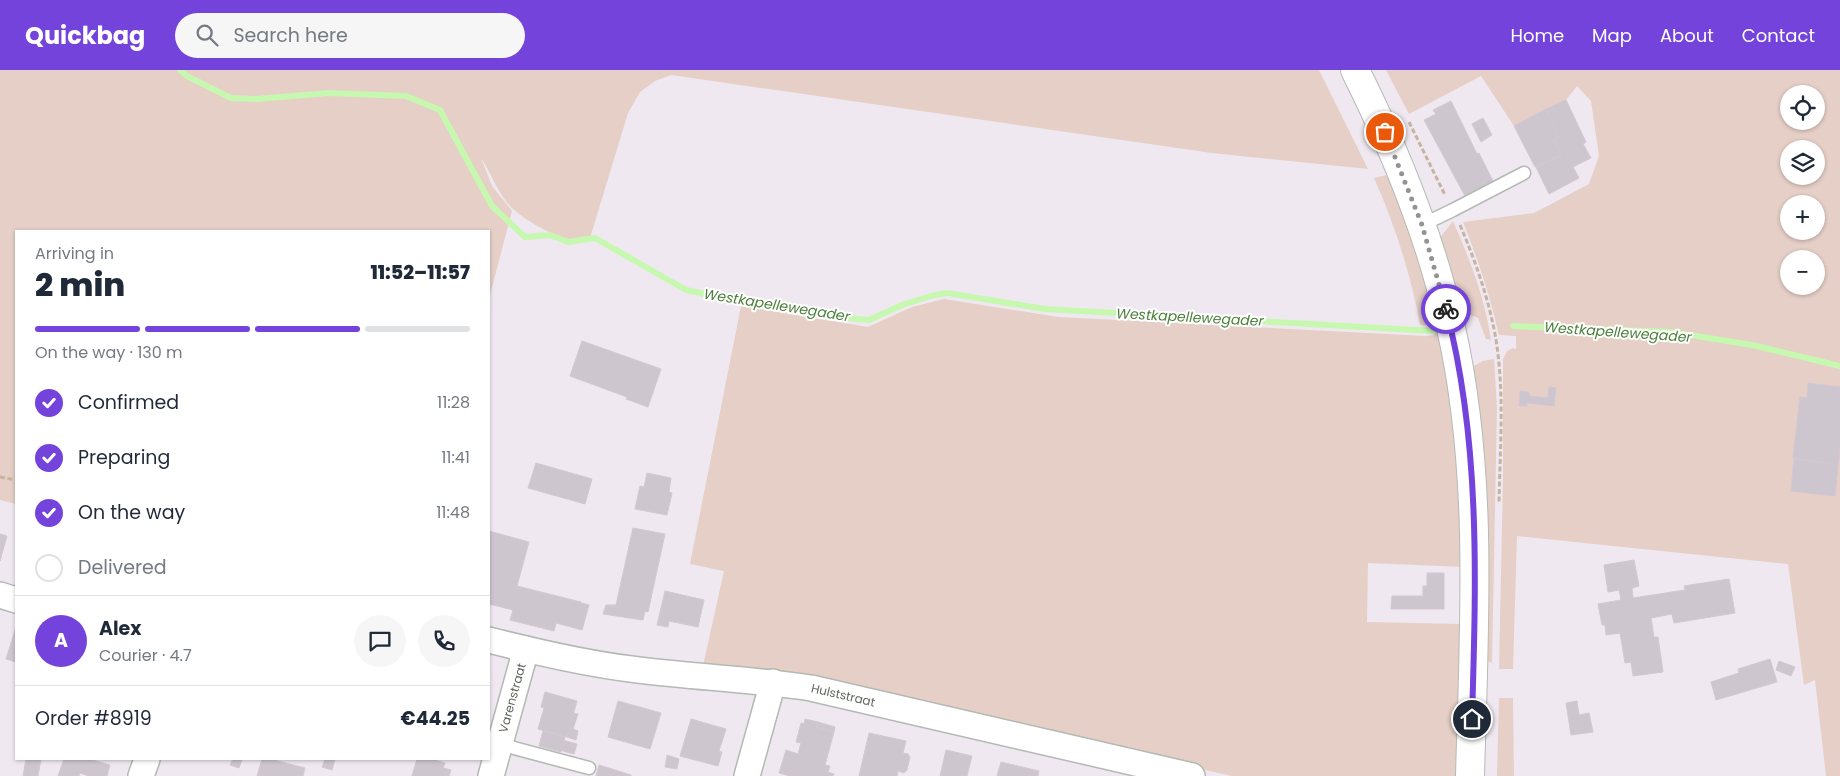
<!DOCTYPE html>
<meta charset="utf-8">
<style>
:root{--surface:#fff;--page:#f6f6f7;--text:#1f2937;--muted:#747a83;--line:#e0e1e3;--accent:#7443db}
body{margin:0;font-family:Poppins,sans-serif;background:var(--page);color:var(--text);height:100vh;display:flex;flex-direction:column;font-size:19px;white-space:nowrap}
*{box-sizing:border-box;margin:0}
p{font-size:16px;color:var(--muted)}
.icon{flex:none;width:28px;height:28px;fill:none;stroke:currentColor;stroke-width:2;stroke-linecap:round;stroke-linejoin:round}
.map{position:relative;flex:1;overflow:hidden}
.panel{position:absolute;left:15px;top:160px;width:475px;height:530px;display:flex;flex-direction:column;background:var(--surface);border-radius:0px;box-shadow:0 1px 4px #0004}
.panel>*{flex:none}
.controls{position:absolute;left:1780px;top:15px;display:grid;gap:10px}
.controls a{display:grid;place-items:center;width:45px;height:45px;border-radius:50%;background:var(--surface);box-shadow:0 1px 4px #0004;font-size:25px}
.pin{position:absolute;display:grid;place-items:center;width:42px;height:42px;color:#fff;margin:-21px;border:2px solid #fff;border-radius:50%;box-shadow:0 1px 5px #0007}
.courier{position:absolute;display:grid;place-items:center;width:50px;height:50px;margin:-25px;border:4px solid #7443db;border-radius:50%;background:#fff;color:#222;box-shadow:0 1px 6px #0007}
.head em{font-style:normal;font-weight:800}
.head div{display:flex;flex-direction:column-reverse}
.head{display:flex;align-items:center;justify-content:space-between;height:85px;padding:0 20px}
h1{font-size:32px;font-weight:800;line-height:38px}
.bar{display:grid;grid-template-columns:repeat(4,1fr);gap:8px 5px;align-content:center;height:60px;padding:0 20px}
.bar i{height:6px;border-radius:4px;background:var(--line)}
.bar .selected{background:var(--accent)}
.bar p{grid-column:span 4}
.line{display:flex;align-items:center;gap:12px;padding:0 20px;border-top:1px solid var(--line)}
.line div{flex:1}
.round{display:grid;place-items:center;flex:none;width:52px;height:52px;border-radius:26px;background:var(--page)}
ol{padding:0 20px;list-style:none}
li{display:flex;align-items:center;gap:15px;height:55px}
li p{margin-inline-start:auto}
li .icon{padding:5px;border-radius:50%;background:var(--accent);color:#fff;stroke-width:4}
li:last-child{color:var(--muted)}
li i{width:28px;height:28px;border:2px solid var(--line);border-radius:50%}
header{display:flex;align-items:center;gap:30px;box-sizing:border-box;height:70px;padding:0 25px;background:var(--accent);color:#fff}
header strong{font-size:24px}
nav{display:flex;gap:28px;margin-inline-start:auto;font-size:18px}
.search{width:350px;height:45px;background:var(--page);display:flex;align-items:center;gap:12px;box-sizing:border-box;padding:0 18px;border-radius:28px;color:var(--muted);font-size:19px}
.map>svg:first-child{display:block}
.green{fill:#e5cfc7;fill-rule:evenodd}
.lines{fill:none;stroke-linecap:round;stroke-linejoin:round}
.stream{stroke:#c7f8b0;stroke-width:6}
.building{fill:#cec6ce;stroke:#d3c7d4}
.lane-casing{stroke:#b3b9b3;stroke-width:15}
.street-casing{stroke:#b3b9b3;stroke-width:28}
.secondary-casing{stroke:#b5bbb4;stroke-width:30}
.path{stroke:#c6b4a0;stroke-width:3;stroke-dasharray:5 2.5;stroke-linecap:butt}
.lane{stroke:#fff;stroke-width:12}
.street{stroke:#fff;stroke-width:25}
.secondary{stroke:#fff;stroke-width:28}
.done{stroke:#939492;stroke-width:5;stroke-dasharray:0 9}
.route{stroke:#7443db;stroke-width:6}
.labels{text-anchor:middle;stroke-width:4;stroke-linejoin:round;paint-order:stroke}
.street-label{font-size:12px;fill:#61675f;stroke:#fff}
.water-label{font-size:14px;font-style:italic;fill:#4c803c;stroke:#fff}
</style>
<header>
<strong>Quickbag</strong>
<div class="search"><svg class="icon" aria-label="search" viewBox="0 0 24 24"><circle cx="10" cy="10" r="6"/><path d="M15 15l6 6"/></svg>Search here</div>
<nav><a>Home</a><a>Map</a><a>About</a><a>Contact</a></nav>
</header>
<div class="map">
<svg width="1840" height="706" viewBox="0 0 1840 706">
<rect width="100%" height="100%" fill="#f0e8f0"/>
<!-- green -->
<g class="green">
<path d="M 0,0 L 1319,0 L 1368,99 L 1212,83 L 671,5 L 655,11 L 640,22 L 628,43 L 590,168 C 585,168 579,170 575,170 C 555,168 522,149 509,135 C 497,121 491,103 481,88 L 492,116 L 512,141 L 489,229 L 489,161 L 16,161 L 16,434 L 0,430 Z"/>
<path d="M 1386,0 L 1840,0 L 1840,706 L 1826,706 L 1815,610 L 1804,615 L 1788,494 L 1517,466 L 1513,599 L 1499,599 L 1503,408 L 1503,289 L 1507,281 L 1513,278 L 1516,279 L 1516,266 L 1499,265 C 1490,226 1478,189 1463,152 L 1534,143 L 1589,114 L 1599,86 L 1591,31 L 1577,16 L 1566,30 L 1514,56 L 1481,6 L 1409,44 ZM 1789,24 L 1816,24 L 1816,51 L 1789,51 ZM 1789,79 L 1816,79 L 1816,106 L 1789,106 ZM 1789,134 L 1816,134 L 1816,161 L 1789,161 ZM 1789,189 L 1816,189 L 1816,216 L 1789,216 Z"/>
<path d="M 1391,104 L 1413,163 L 1447,288 L 1460,385 L 1464,497 L 1368,493 L 1367,552 L 1463,554 L 1461,706 L 1232,706 L 769,601 L 703,596 L 724,501 L 690,494 L 741,236 L 868,257 L 912,237 L 944,229 L 1058,247 L 1426,266 L 1434,265 L 1432,256 L 1420,255 C 1411,205 1395,155 1374,108 Z"/>
<path d="M 1453,151 C 1470,190 1485,228 1491,270 L 1486,269 L 1478,248 L 1463,242 L 1456,233 L 1440,168 Z"/>
<polygon points="1494,289 1497,338 1492,593 1487,591 1484,586 1472,297 1483,291"/>
<polygon points="1499,628 1513,628 1514,706 1497,706"/>
</g>
<g class="lines">
<!-- stream -->
<g class="stream">
<polyline points="180,0 187,6 231,28 257,29 329,23 406,26 440,40 492,136 525,167 550,165 568,172 595,168 686,220 756,235 857,249 869,250 902,235 934,225 947,223 1045,239 1434,261"/>
<polyline points="1513,256 1672,262 1752,275 1840,296"/>
</g>
</g>
<!-- building -->
<g class="building">
<polygon points="1566,30 1586,72 1583,74 1591,88 1573,97 1579,108 1549,124 1536,97 1561,85 1554,70 1559,67 1546,39"/>
<polygon points="1451,31 1477,84 1479,83 1493,111 1465,126 1424,50 1436,44 1433,40"/>
<polygon points="1546,39 1559,67 1554,70 1561,85 1535,97 1514,56"/>
<polygon points="1483,48 1492,65 1481,72 1472,54"/>
<polygon points="582,271 661,299 648,337 626,329 627,327 570,306"/>
<polygon points="1808,313 1840,317 1840,378 1838,395 1793,388 1800,327 1807,328"/>
<polygon points="1549,317 1556,318 1554,336 1527,333 1527,336 1519,336 1520,321 1529,322 1529,326 1548,328"/>
<polygon points="1794,389 1838,395 1835,426 1791,421"/>
<polygon points="536,393 592,409 585,434 528,418"/>
<polygon points="647,403 671,408 669,422 672,423 667,445 635,439 640,416 644,417"/>
<polygon points="633,458 665,464 648,542 645,541 643,550 603,544 606,535 616,535"/>
<polygon points="489,461 529,472 517,516 581,532 581,533 589,535 582,560 556,553 554,561 510,550 513,540 489,534"/>
<polygon points="0,464 7,466 0,491"/>
<polygon points="1634,490 1639,516 1632,518 1633,528 1685,520 1684,516 1729,509 1735,543 1674,553 1672,544 1651,548 1654,567 1658,567 1663,602 1633,606 1631,592 1625,593 1620,563 1606,565 1605,555 1602,555 1598,534 1621,530 1619,520 1608,522 1604,495"/>
<polygon points="1427,503 1444,503 1444,539 1391,539 1392,526 1423,526 1423,516 1427,516"/>
<polygon points="665,521 704,530 698,557 669,551 668,557 657,555"/>
<polygon points="15,560 16,560 16,592 6,589"/>
<polygon points="1770,589 1777,612 1716,630 1711,612 1739,603 1738,599"/>
<polygon points="1779,591 1795,597 1791,606 1776,600"/>
<polygon points="545,622 577,631 567,667 538,659 544,638 541,637"/>
<polygon points="618,631 661,643 650,679 608,667"/>
<polygon points="1577,631 1579,645 1589,643 1593,662 1571,665 1566,633"/>
<polygon points="573,643 578,644 573,659 578,661 576,670 567,667"/>
<polygon points="691,649 726,659 719,681 722,682 718,696 680,686"/>
<polygon points="805,649 818,652 816,657 834,662 825,695 830,696 828,702 834,704 833,706 790,706 779,703 786,680 798,684 801,673 796,672 801,653 804,654"/>
<polygon points="818,652 835,657 834,662 816,657"/>
<polygon points="543,661 565,667 564,670 566,671 563,681 561,680 561,682 539,676"/>
<polygon points="869,663 906,671 903,683 908,684 910,687 907,700 904,703 898,701 897,706 859,706"/>
<polygon points="566,671 577,674 574,684 563,681"/>
<polygon points="946,680 972,686 967,706 940,706"/>
<polygon points="667,685 679,689 677,699 665,697"/>
<polygon points="26,689 41,689 38,706 23,706"/>
<polygon points="64,689 89,689 110,695 107,706 89,706 80,703 79,706 58,706"/>
<polygon points="233,689 242,689 239,698 230,695"/>
<polygon points="262,689 270,689 305,698 303,706 257,706"/>
<polygon points="325,689 335,689 332,700 322,697"/>
<polygon points="417,689 431,689 445,693 443,698 451,700 449,706 412,706"/>
<polygon points="1001,692 1039,701 1038,706 997,706"/>
<polygon points="599,695 631,705 631,706 596,706"/>
</g>
<g class="lines">
<!-- lane casing -->
<g class="lane-casing">
<g id="lane">
<polyline points="1422,155 1453,140 1524,103"/>
<polyline points="499,674 589,698"/>
</g>
</g>
<!-- street casing -->
<g class="street-casing">
<g id="street">
<polyline points="0,525 16,530"/>
<path id="s1" d="M 489,570 C 536,582 583,593 631,599 C 691,607 751,609 811,618 L 1192,706"/>
<polyline points="141,706 147,689"/>
<path id="s2" d="M 491,706 L 526,579"/>
<polyline points="747,706 773,612"/>
</g>
</g>
<!-- secondary casing -->
<g class="secondary-casing">
<path id="secondary" d="M 1355,0 C 1396,82 1431,168 1451,258 C 1484,404 1474,557 1470,706"/>
</g>
<!-- path -->
<g class="path">
<polyline points="1409,52 1445,125"/>
<path d="M 1460,155 C 1475,190 1488,227 1495,264 C 1505,320 1500,377 1499,433"/>
<polyline points="0,407 16,410"/>
</g>
<!-- lane -->
<use href="#lane" class="lane"/>
<!-- street -->
<use href="#street" class="street"/>
<!-- secondary -->
<use href="#secondary" class="secondary"/>
</g>
<g class="lines">
<!-- done -->
<polyline class="done" points="1385,62 1422,155 1446,239"/>
<!-- route -->
<path class="route" d="M 1446,239 C 1481,372 1476,513 1472,649"/>
</g>
<g class="labels">
<!-- street labels -->
<g class="street-label">
<text dy="4" stroke="none"><textPath href="#s1" startOffset="359">Hulststraat</textPath></text>
<text dy="4" stroke="none"><textPath href="#s2" startOffset="81">Varenstraat</textPath></text>
</g>
<!-- water labels -->
<g class="water-label">
<text transform="translate(777 235) rotate(9)" y="5">Westkapellewegader</text>
<text transform="translate(1190 247) rotate(3)" y="5">Westkapellewegader</text>
<text transform="translate(1618 262) rotate(4)" y="5">Westkapellewegader</text>
</g>
</g>
</svg>
<div class="controls">
<a><svg class="icon" aria-label="locate" viewBox="0 0 24 24"><circle cx="12" cy="12" r="6"/><path d="M12 2v4M12 18v4M2 12h4M18 12h4"/></svg></a>
<a><svg class="icon" aria-label="layers" viewBox="0 0 24 24"><path d="M12 4l9 5-9 5-9-5zM3 14l9 5 9-5"/></svg></a>
<a>+</a>
<a>−</a>
</div>
<div class="pin" style="left:1385px;top:62px;background:#ea580c"><svg class="icon" aria-label="bag" viewBox="0 0 24 24"><path d="M5 8h14l-1 12H6zM9 8a3 3 0 0 1 6 0"/></svg></div>
<div class="pin" style="left:1472px;top:649px;background:#1f2937"><svg class="icon" aria-label="home" viewBox="0 0 24 24"><path d="M3 11l9-7 9 7M6 9v11h12V9"/></svg></div>
<div class="courier" style="left:1446px;top:239px"><svg class="icon" aria-label="bike" viewBox="0 0 24 24"><circle cx="6" cy="16" r="4"/><circle cx="18" cy="16" r="4"/><path d="M6 16l4-8h5l3 8M10 8l3 8H6M13 5h3"/></svg></div>
<section class="panel">
<div class="head"><div><h1>2 min</h1><p>Arriving in</p></div><em>11:52–11:57</em></div>
<div class="bar"><i class="selected"></i><i class="selected"></i><i class="selected"></i><i></i><p>On the way · 130 m</p></div>
<ol>
<li><svg class="icon" aria-label="check" viewBox="0 0 24 24"><path d="M5 12l5 5 9-10"/></svg>Confirmed<p>11:28</p></li>
<li><svg class="icon" aria-label="check" viewBox="0 0 24 24"><path d="M5 12l5 5 9-10"/></svg>Preparing<p>11:41</p></li>
<li><svg class="icon" aria-label="check" viewBox="0 0 24 24"><path d="M5 12l5 5 9-10"/></svg>On the way<p>11:48</p></li>
<li><i></i>Delivered</li>
</ol>
<div class="line" style="height:90px"><b class="round" style="background:var(--accent);color:#fff">A</b><div><b>Alex</b><p>Courier · 4.7</p></div><a class="round"><svg class="icon" aria-label="chat" viewBox="0 0 24 24"><path d="M4 5h16v11H9l-5 4z"/></svg></a><a class="round"><svg class="icon" aria-label="phone" viewBox="0 0 24 24"><path d="M5 4h4l2 5-3 2q2 4 5 5l2-3 5 2v4C11 20 4 13 5 4z"/></svg></a></div>
<div class="line" style="height:65px"><div>Order #8919</div><b>€44.25</b></div>
</section>
</div>
